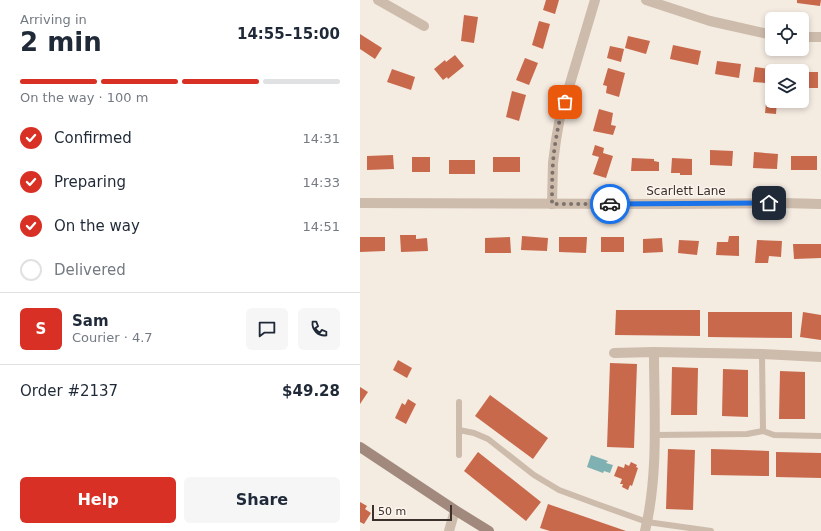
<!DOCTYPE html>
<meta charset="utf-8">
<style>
:root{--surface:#fff;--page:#f6f6f7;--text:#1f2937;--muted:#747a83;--line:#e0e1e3;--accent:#d93025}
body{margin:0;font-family:"DejaVu Sans",sans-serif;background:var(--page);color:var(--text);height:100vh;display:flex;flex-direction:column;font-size:15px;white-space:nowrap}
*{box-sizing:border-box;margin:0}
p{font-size:13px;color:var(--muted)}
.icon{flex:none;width:22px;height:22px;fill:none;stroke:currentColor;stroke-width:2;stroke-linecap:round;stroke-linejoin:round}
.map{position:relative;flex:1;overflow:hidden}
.drawer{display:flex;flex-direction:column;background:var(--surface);width:360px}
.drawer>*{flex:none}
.controls{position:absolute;left:405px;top:12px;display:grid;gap:8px}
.controls a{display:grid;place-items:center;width:44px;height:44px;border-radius:6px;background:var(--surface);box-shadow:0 2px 6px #0003;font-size:20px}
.scale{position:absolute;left:12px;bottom:10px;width:80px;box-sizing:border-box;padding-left:4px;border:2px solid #3b302b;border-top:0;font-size:11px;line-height:14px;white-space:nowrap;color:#3b302b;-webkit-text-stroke:3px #fbf5ee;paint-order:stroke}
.pin{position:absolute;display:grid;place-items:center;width:34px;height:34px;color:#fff;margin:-17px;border-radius:8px;box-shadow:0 2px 6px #0006}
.courier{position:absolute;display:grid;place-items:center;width:40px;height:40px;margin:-20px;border:3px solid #1a73e8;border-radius:50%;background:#fff;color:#222;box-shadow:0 1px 5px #0007}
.summary em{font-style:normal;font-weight:800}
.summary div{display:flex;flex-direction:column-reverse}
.summary{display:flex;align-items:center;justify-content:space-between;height:68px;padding:0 20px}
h1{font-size:26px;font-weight:800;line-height:30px}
.bar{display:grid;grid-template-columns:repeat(4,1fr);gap:6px 4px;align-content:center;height:48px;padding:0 20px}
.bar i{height:5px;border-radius:3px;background:var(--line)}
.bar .current{background:var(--accent)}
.bar p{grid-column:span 4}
.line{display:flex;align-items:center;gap:10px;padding:0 20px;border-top:1px solid var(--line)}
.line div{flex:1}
.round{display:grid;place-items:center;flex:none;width:42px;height:42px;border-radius:6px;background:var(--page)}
ol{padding:0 20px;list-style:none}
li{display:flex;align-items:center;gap:12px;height:44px}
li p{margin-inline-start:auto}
li .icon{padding:4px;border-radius:50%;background:var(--accent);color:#fff;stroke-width:4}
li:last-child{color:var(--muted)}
li i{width:22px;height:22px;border:2px solid var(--line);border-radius:50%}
.button{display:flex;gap:8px;margin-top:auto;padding:8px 20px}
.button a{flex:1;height:46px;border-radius:6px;background:var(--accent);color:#fff;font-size:16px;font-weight:800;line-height:46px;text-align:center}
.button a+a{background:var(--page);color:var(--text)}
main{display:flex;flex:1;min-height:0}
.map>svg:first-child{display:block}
.water{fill:#7fb0b2}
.building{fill:#c8694b}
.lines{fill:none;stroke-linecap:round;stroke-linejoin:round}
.service{stroke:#cdbbac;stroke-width:6}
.minor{stroke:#cdbbac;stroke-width:10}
.secondary{stroke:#a18a7d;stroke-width:10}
.done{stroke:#7c716b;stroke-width:4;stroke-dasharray:0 7.2}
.route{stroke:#1a73e8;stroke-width:5}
.labels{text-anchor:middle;stroke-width:3;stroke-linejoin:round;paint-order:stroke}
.street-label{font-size:12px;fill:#3b302b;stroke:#fbf5ee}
</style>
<main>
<section class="drawer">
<div class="summary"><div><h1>2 min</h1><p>Arriving in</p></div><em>14:55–15:00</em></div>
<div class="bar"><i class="current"></i><i class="current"></i><i class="current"></i><i></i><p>On the way · 100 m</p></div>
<ol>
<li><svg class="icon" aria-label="check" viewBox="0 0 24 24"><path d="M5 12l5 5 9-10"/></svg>Confirmed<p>14:31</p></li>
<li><svg class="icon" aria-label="check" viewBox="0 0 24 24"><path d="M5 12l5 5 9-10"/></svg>Preparing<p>14:33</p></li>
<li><svg class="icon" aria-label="check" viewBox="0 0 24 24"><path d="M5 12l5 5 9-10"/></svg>On the way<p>14:51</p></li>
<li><i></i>Delivered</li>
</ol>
<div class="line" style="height:72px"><b class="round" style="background:var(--accent);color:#fff">S</b><div><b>Sam</b><p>Courier · 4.7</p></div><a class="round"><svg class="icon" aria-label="chat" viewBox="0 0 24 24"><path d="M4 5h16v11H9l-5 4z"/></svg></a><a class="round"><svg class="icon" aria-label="phone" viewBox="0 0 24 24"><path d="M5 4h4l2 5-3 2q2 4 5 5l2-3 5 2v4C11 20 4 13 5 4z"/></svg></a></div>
<div class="line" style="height:52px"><div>Order #2137</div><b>$49.28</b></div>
<div class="button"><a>Help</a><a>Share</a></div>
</section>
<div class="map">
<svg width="461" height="531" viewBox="0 0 461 531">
<rect width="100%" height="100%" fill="#f4ebe1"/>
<!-- water -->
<polygon class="water" points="231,455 248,461 246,463 253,465 250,473 244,471 243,473 227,467"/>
<!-- building -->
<g class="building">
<polygon points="186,0 199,0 195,14 183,10"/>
<polygon points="437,0 461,0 460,6 437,3"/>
<polygon points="104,15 118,17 114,43 101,41"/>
<polygon points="179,21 190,24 183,49 172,45"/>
<polygon points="0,34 22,48 15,59 0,49"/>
<polygon points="268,36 290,41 286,54 265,48"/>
<polygon points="313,45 341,51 338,65 310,59"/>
<polygon points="250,46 264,49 261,62 247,58"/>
<polygon points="95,55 104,66 88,79 87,77 83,80 74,69 85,60 86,62"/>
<polygon points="165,58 178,63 169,85 156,80"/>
<polygon points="357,61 381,64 379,78 355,74"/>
<polygon points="395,67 418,70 418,71 412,71 412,89 407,89 407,83 393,82"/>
<polygon points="248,68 265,73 259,97 246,93 247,86 243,85"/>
<polygon points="32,69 55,77 51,90 27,82"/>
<polygon points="442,72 458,72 458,88 444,88 444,95 442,95"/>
<polygon points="152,91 166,95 159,121 146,117"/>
<polygon points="407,94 412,95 412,101 417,101 416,114 405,113"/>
<polygon points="239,109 253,113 251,125 256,126 253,135 233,131"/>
<polygon points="235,145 244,148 243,153 253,156 246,178 233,174 239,157 232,155"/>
<polygon points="350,150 373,151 372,166 350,165"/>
<polygon points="394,152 418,154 417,169 393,168"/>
<polygon points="33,155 34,169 7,170 7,156"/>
<rect x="431" y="156" width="26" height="14"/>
<rect x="52" y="157" width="18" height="15"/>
<rect x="133" y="157" width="27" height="15"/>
<polygon points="272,158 294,159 294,161 299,162 299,171 271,171"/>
<polygon points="312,158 332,159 332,175 320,175 320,173 311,173"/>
<rect x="89" y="160" width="26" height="14"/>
<polygon points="40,235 56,235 56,239 67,238 68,251 41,252"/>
<polygon points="162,236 188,238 187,251 161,250"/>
<polygon points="369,236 379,236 379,256 356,255 357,242 368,242"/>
<polygon points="0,237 25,237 25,251 0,252"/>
<polygon points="150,237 151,253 125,253 125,238"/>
<polygon points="199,237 227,237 226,253 199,252"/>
<rect x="241" y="237" width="23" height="15"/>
<polygon points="302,238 303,252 283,253 283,239"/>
<polygon points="319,240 339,241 337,255 318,253"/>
<polygon points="397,240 422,241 421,257 409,256 408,263 395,263"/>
<polygon points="433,244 461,244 461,258 434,259"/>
<polygon points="256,310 340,310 340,336 255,335"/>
<polygon points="348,312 432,312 432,338 348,337"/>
<polygon points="443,312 461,315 461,340 440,337"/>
<polygon points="38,360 52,368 47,378 33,370"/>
<polygon points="250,363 277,364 274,448 247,447"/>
<polygon points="312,367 338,368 337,415 311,415"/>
<polygon points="363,369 388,370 388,417 362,416"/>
<polygon points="420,371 445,372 445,419 419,419"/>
<polygon points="0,387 8,392 0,404"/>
<polygon points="130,395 188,438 173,459 115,416"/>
<polygon points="48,399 56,404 46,424 35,418 42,403 45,405"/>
<polygon points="308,449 335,450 333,510 306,509"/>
<polygon points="351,449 409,451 409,476 351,475"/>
<polygon points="118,452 181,502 166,521 104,471"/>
<polygon points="416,452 461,453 461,478 416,477"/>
<polygon points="271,462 277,465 276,467 278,468 272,486 270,485 268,490 262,487 263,484 260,484 262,479 254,476 258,466 264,468 265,464 269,466"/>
<polygon points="0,502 7,506 5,509 11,513 4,524 0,522"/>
<polygon points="188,504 266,531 190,531 180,528"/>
</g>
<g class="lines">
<!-- service -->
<g class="service">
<polyline points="402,354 403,431"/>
<polyline points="99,430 99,402"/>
<polyline points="295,435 387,434 403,431 414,435 461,436"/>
<polyline points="99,455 99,430 114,433 128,439 174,475 199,490 234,503 287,522 351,531"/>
</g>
<!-- minor -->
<g class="minor">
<polyline points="18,0 64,26"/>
<polyline points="286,0 350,21 412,35"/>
<polyline points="442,37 461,37"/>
<polyline points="0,203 308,204 423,203 461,204"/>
<polyline points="192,204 193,163 196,140 200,117 235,0"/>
<polyline points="254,353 294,352 402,354 461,357"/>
<polyline points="89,531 95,510"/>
<path d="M 285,531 C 299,473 294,411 294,352"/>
</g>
<!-- secondary -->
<polyline class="secondary" points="0,447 95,510 129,531"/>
</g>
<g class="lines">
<!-- done -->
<path class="done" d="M 205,102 C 201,114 198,126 196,139 C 192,160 192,182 192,204 L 250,204"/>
<!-- route -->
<polyline class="route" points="250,204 409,203"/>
</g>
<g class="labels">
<!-- street labels -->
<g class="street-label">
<text x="326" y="195">Scarlett Lane</text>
</g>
</g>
</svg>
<div class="controls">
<a><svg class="icon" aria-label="locate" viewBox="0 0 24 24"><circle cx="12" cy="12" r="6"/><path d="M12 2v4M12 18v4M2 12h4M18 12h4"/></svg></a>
<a><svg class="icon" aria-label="layers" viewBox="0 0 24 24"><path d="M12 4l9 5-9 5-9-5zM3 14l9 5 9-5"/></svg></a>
</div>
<div class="scale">50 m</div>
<div class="pin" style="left:205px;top:102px;background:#ea580c"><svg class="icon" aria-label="bag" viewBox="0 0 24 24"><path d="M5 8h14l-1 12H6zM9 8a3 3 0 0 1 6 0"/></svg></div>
<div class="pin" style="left:409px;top:203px;background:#1f2937"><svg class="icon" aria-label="home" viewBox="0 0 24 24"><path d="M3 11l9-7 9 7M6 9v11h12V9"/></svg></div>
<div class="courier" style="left:250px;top:204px"><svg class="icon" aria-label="car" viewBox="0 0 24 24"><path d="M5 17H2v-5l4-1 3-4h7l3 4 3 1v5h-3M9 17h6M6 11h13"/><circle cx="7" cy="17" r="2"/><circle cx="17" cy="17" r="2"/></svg></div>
</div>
</main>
